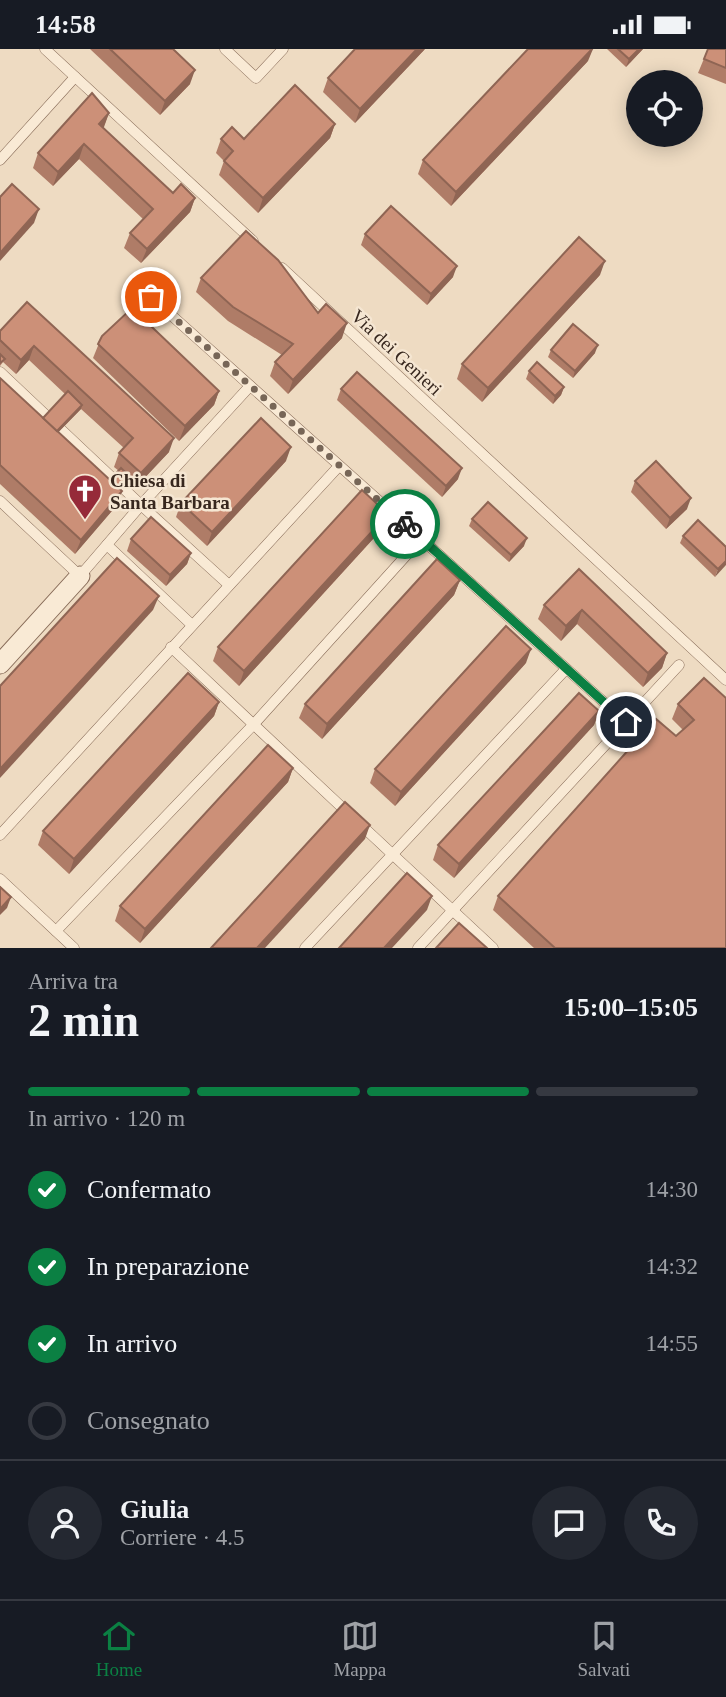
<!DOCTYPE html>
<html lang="it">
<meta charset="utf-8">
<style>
:root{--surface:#171b24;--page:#242831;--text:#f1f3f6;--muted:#9ea1a6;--line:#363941;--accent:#0b8043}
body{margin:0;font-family:"Times New Roman",serif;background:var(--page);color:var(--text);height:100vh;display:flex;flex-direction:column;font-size:26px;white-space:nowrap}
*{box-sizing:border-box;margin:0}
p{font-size:23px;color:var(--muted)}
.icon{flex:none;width:38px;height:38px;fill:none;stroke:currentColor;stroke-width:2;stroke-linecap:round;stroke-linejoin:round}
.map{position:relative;height:899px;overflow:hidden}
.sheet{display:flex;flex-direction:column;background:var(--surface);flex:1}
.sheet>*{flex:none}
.tools{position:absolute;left:626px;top:21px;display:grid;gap:14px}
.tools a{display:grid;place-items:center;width:77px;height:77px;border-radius:50%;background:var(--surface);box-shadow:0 4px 18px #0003;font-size:35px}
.pin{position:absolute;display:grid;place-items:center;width:60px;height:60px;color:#fff;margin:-30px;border:4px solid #fff;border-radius:50%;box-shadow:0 2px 7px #0007}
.courier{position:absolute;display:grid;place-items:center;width:70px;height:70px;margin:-35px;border:5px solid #0b8043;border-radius:50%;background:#fff;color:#222;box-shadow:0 2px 9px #0007}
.headline em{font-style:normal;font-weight:700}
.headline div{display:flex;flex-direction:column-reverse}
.headline{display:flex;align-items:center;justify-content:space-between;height:119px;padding:0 28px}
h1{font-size:46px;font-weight:700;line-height:52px}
.bar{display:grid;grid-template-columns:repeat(4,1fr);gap:10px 7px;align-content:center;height:84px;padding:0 28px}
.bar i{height:9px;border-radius:5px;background:var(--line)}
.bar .selected{background:var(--accent)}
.bar p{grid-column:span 4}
.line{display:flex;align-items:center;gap:18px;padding:0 28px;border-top:2px solid var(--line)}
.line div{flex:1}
.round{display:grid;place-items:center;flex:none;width:74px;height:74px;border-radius:37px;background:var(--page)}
ol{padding:0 28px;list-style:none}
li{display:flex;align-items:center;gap:21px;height:77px}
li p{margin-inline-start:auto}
li .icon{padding:7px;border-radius:50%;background:var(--accent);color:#fff;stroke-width:4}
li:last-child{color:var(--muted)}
li i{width:38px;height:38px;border:4px solid var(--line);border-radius:50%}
.status{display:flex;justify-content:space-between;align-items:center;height:49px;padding:0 35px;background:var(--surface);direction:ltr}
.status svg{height:19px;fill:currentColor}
.tabs{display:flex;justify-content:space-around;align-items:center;height:98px;border-top:2px solid var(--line);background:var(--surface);font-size:19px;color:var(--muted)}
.tabs a{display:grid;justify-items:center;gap:4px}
.tabs .selected{color:var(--accent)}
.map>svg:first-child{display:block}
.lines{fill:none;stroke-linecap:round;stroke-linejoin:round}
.lane-casing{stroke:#886c59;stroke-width:11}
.street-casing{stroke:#886c59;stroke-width:21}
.lane{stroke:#f9ead5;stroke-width:10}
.street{stroke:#f9ead5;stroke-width:19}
.wall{fill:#af7c67;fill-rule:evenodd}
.shaded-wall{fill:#8f6554}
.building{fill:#cc9078;stroke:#8f6554;stroke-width:2}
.done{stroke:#776657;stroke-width:7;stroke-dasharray:0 12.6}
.route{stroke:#0b8043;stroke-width:9}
.labels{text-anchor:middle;stroke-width:5;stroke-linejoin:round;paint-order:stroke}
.street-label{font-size:19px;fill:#37271e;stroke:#f5e6d2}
.poi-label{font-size:19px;font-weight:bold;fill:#37271e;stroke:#f5e6d2;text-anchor:start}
</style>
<div class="status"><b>14:58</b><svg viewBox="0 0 49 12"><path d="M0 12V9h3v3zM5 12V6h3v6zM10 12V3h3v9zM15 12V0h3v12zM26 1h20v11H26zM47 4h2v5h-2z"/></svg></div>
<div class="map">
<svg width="726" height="899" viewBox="0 0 726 899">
<rect width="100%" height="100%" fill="#eedbc2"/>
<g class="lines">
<!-- lane casing -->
<g class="lane-casing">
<g id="lane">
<polyline points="45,0 253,192"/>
<polyline points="225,0 256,29 283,0"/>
<polyline points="0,111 75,28"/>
<polyline points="282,219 726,631"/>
<polyline points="151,248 626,673"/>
<polyline points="0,323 141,456 250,337"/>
<polyline points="0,452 80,527 141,456 229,536"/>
<polyline points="107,496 192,576"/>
<polyline points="171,598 349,765"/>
<polyline points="360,775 493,899"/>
<polyline points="0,786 339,417"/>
<polyline points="0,830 74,899"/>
<polyline points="56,882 254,675 421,490"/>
<polyline points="305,899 566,620"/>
<polyline points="418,899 679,616"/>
</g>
</g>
<!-- street casing -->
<g class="street-casing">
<polyline id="street" points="0,615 80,527"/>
</g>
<!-- lane -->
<use href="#lane" class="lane"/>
<!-- street -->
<use href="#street" class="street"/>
</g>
<!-- wall -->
<g class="wall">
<polygon points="90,0 173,0 190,35 160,66"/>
<polygon points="425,0 355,74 323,43 328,29"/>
<polygon points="607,0 643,0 626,18"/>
<polygon points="708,0 726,0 726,35 698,24"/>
<polygon points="588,12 451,157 418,125 423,111"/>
<polygon points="109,64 103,79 173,144 195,149 190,163 141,214 124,199 130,184 143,170 79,110 53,137 33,119 38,104"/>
<polygon points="335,75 330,89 258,164 219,126 224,112 216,104 221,90 244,90"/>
<polygon points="365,185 453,228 427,256 361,196"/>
<polygon points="600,226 482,353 457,330 462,315"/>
<polygon points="201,229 318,264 342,289 288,345 270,327 275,313 282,306 228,272 196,243"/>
<path d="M 27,253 L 169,403 L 136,438 L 128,430 L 119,440 L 117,456 L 75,505 L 0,435 L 0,329 L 43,369 L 65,345 L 29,311 L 16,325 L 3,313 L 0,317 L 0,282 ZM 81,360 L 124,399 L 119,404 L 114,418 L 119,422 L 110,431 L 58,383 Z"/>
<polygon points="102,287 219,342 214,356 179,392 93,309"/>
<polygon points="551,301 595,304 573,329 548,308"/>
<polygon points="529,322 564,338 561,346 553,355 526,330"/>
<polygon points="341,340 458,430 442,448 337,351"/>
<polygon points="286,412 207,497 176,468 181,454"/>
<polygon points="635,432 687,460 666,480 631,443"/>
<polygon points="472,470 524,497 509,513 469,477"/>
<polygon points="383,479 239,637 213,612 218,598"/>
<polygon points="683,487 726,498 715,528 680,494"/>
<polygon points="131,490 191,504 187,515 166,537 127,502"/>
<polygon points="579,520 667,604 662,619 643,638 577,575 561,592 538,570 544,556"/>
<polygon points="460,531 454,546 322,690 299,669 305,655"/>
<polygon points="526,614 395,757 370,734 375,720"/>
<polygon points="726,649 726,899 534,899 493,861 498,847 683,681 672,670 678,655"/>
<polygon points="219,653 214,667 69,825 38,796 43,782"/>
<polygon points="599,662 594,676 454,829 433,811 438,796"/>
<polygon points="293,719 288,733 140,894 115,872 120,857"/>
</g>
<!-- shaded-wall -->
<g class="shaded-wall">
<polygon points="417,0 425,0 355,74 360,60"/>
<polygon points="592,0 593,0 588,12 451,157 456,143"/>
<polygon points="639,0 643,0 626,18 629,10"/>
<polygon points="195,21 190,35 160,66 165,52"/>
<polygon points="109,64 104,78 94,89 99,75"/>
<polygon points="335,75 330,89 258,164 263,149"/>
<polygon points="84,95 79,110 53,137 58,123"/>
<polygon points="195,149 190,163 141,214 147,200"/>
<polygon points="39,160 34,174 0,212 0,204"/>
<polygon points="605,212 600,226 482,353 488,339"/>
<polygon points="457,217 453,228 427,256 431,245"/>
<polygon points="347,274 342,289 288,345 293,331"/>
<polygon points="598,296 595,304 573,329 575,322"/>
<polygon points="34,297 29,311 16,325 21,311"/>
<polygon points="564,338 561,346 553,355 555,347"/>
<polygon points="219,342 214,356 179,392 185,377"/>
<polygon points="82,356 81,360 48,394 49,390"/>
<polygon points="174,389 169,403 136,438 141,424"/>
<polygon points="291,398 286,412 207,497 212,483"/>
<polygon points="462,419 458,430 442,448 446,437"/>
<polygon points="122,442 117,456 75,505 81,491"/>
<polygon points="691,449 687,460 666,480 670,469"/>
<polygon points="388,465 383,479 239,637 244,622"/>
<polygon points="527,489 524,497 509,513 511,506"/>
<polygon points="191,504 187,515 166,537 170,526"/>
<polygon points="726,512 726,516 715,528 718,520"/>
<polygon points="460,531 454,546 322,690 327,675"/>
<polygon points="159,547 153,561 0,729 0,720"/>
<polygon points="582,561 577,575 561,592 566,577"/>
<polygon points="531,600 526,614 395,757 401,743"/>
<polygon points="667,604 662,619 643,638 648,624"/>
<polygon points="219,653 214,667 69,825 74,810"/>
<polygon points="599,662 594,676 454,829 459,815"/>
<polygon points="293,719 288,733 140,894 145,880"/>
<polygon points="370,776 365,790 265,899 257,899"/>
<polygon points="432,847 427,861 392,899 384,899"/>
<polygon points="11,848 7,859 0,866 0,860"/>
</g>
<!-- building -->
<g class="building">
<polygon points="110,0 173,0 195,21 165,52"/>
<polygon points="355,0 417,0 360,60 328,29"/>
<polygon points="528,0 592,0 456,143 423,111"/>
<polygon points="618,0 639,0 629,10"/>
<polygon points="708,0 726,0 726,19 704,10"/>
<polygon points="295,36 335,75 263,149 224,112 233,102 221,90 232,78 244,90"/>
<polygon points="92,44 109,64 99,75 173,144 181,135 195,149 147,200 130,184 153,160 84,95 58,123 38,104"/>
<polygon points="12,135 39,160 0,204 0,148"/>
<polygon points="391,157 457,217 431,245 365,185"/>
<polygon points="246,182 278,211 318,264 326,255 347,274 293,331 275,313 293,295 233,258 201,229"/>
<polygon points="579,188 605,212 488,339 462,315"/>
<polygon points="27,253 174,389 141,424 119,404 133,389 34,297 21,311 0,291 0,282"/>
<polygon points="132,259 219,342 185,377 98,295 102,287"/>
<polygon points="573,275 598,296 575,322 551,301"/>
<polygon points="0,305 5,310 0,314"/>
<polygon points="537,313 564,338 555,347 529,322"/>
<polygon points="357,323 462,419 446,437 341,340"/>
<polygon points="0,329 122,442 81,491 0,416"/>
<polygon points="68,342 82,356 57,382 43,369"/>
<polygon points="261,369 291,398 212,483 181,454"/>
<polygon points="656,412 691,449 670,469 635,432"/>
<polygon points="121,419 129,427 118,438 110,431"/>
<polygon points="362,441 388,465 244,622 218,598"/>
<polygon points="488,453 527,489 511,506 472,470"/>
<polygon points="151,468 191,504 170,526 131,490"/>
<polygon points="698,471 726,498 726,512 718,520 683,487"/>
<polygon points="117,509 159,547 0,720 0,637"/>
<polygon points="437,510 460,531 327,675 305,655"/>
<polygon points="579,520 667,604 648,624 582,561 566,577 544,556"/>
<polygon points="506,577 531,600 401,743 375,720"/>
<polygon points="188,624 219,653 74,810 43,782"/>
<polygon points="704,629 726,649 726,899 555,899 498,847 656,670 676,687 694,671 678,655"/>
<polygon points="579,644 599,662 459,815 438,796"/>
<polygon points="268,696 293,719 145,880 120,857"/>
<polygon points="345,753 370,776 257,899 211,899"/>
<polygon points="407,824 432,847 384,899 339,899"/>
<polygon points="0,838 11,848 0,860"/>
<polygon points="459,874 487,899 436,899"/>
</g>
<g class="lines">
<!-- done -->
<polyline class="done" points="151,248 405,475"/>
<!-- route -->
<polyline class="route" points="405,475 626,673"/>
</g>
<!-- icons -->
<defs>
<g id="church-pin" transform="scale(1.75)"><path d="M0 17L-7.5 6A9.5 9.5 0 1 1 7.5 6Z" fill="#962a39" stroke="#f5e6d2"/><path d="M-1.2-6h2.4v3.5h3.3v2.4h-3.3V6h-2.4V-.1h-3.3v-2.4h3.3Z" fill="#fff"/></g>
</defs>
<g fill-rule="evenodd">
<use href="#church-pin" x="85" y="442"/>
</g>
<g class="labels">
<!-- street labels -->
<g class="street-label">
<text transform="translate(397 303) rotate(43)" y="7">Via dei Genieri</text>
</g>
<!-- poi labels -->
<g class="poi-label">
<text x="110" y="438">Chiesa di<tspan x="110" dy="22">Santa Barbara</tspan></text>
</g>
</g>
</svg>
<div class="tools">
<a><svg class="icon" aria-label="locate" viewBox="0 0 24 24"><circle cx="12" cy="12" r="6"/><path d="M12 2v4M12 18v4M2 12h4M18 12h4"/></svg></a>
</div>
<div class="pin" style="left:151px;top:248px;background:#ea580c"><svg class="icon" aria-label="bag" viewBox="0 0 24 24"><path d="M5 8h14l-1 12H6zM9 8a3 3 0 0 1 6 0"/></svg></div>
<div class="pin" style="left:626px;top:673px;background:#1f2937"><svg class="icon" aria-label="home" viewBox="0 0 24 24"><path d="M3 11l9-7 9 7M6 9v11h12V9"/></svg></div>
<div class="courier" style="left:405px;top:475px"><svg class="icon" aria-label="bike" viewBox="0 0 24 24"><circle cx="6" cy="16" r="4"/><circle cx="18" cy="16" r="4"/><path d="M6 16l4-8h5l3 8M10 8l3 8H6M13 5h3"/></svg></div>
</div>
<section class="sheet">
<div class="headline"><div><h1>2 min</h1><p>Arriva tra</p></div><em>15:00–15:05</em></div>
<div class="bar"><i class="selected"></i><i class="selected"></i><i class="selected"></i><i></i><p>In arrivo · 120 m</p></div>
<ol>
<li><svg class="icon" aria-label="check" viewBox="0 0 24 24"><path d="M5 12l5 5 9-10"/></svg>Confermato<p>14:30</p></li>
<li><svg class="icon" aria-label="check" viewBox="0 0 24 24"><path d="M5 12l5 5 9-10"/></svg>In preparazione<p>14:32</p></li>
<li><svg class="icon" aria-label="check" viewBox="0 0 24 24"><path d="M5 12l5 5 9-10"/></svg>In arrivo<p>14:55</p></li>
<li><i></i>Consegnato</li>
</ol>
<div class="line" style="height:126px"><a class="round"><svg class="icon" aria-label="person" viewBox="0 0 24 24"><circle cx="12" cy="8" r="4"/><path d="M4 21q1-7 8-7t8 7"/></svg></a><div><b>Giulia</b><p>Corriere · 4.5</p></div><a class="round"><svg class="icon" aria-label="chat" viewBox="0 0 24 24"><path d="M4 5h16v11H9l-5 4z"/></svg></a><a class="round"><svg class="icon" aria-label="phone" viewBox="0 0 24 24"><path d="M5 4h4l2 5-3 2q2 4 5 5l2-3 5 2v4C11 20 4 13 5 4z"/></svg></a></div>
</section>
<nav class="tabs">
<a class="selected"><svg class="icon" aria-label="home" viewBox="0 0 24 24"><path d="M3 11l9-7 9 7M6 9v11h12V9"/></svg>Home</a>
<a><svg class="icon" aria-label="map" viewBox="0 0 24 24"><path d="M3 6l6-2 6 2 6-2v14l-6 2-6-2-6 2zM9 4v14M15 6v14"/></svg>Mappa</a>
<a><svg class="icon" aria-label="saved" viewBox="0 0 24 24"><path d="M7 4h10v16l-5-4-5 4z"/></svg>Salvati</a>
</nav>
